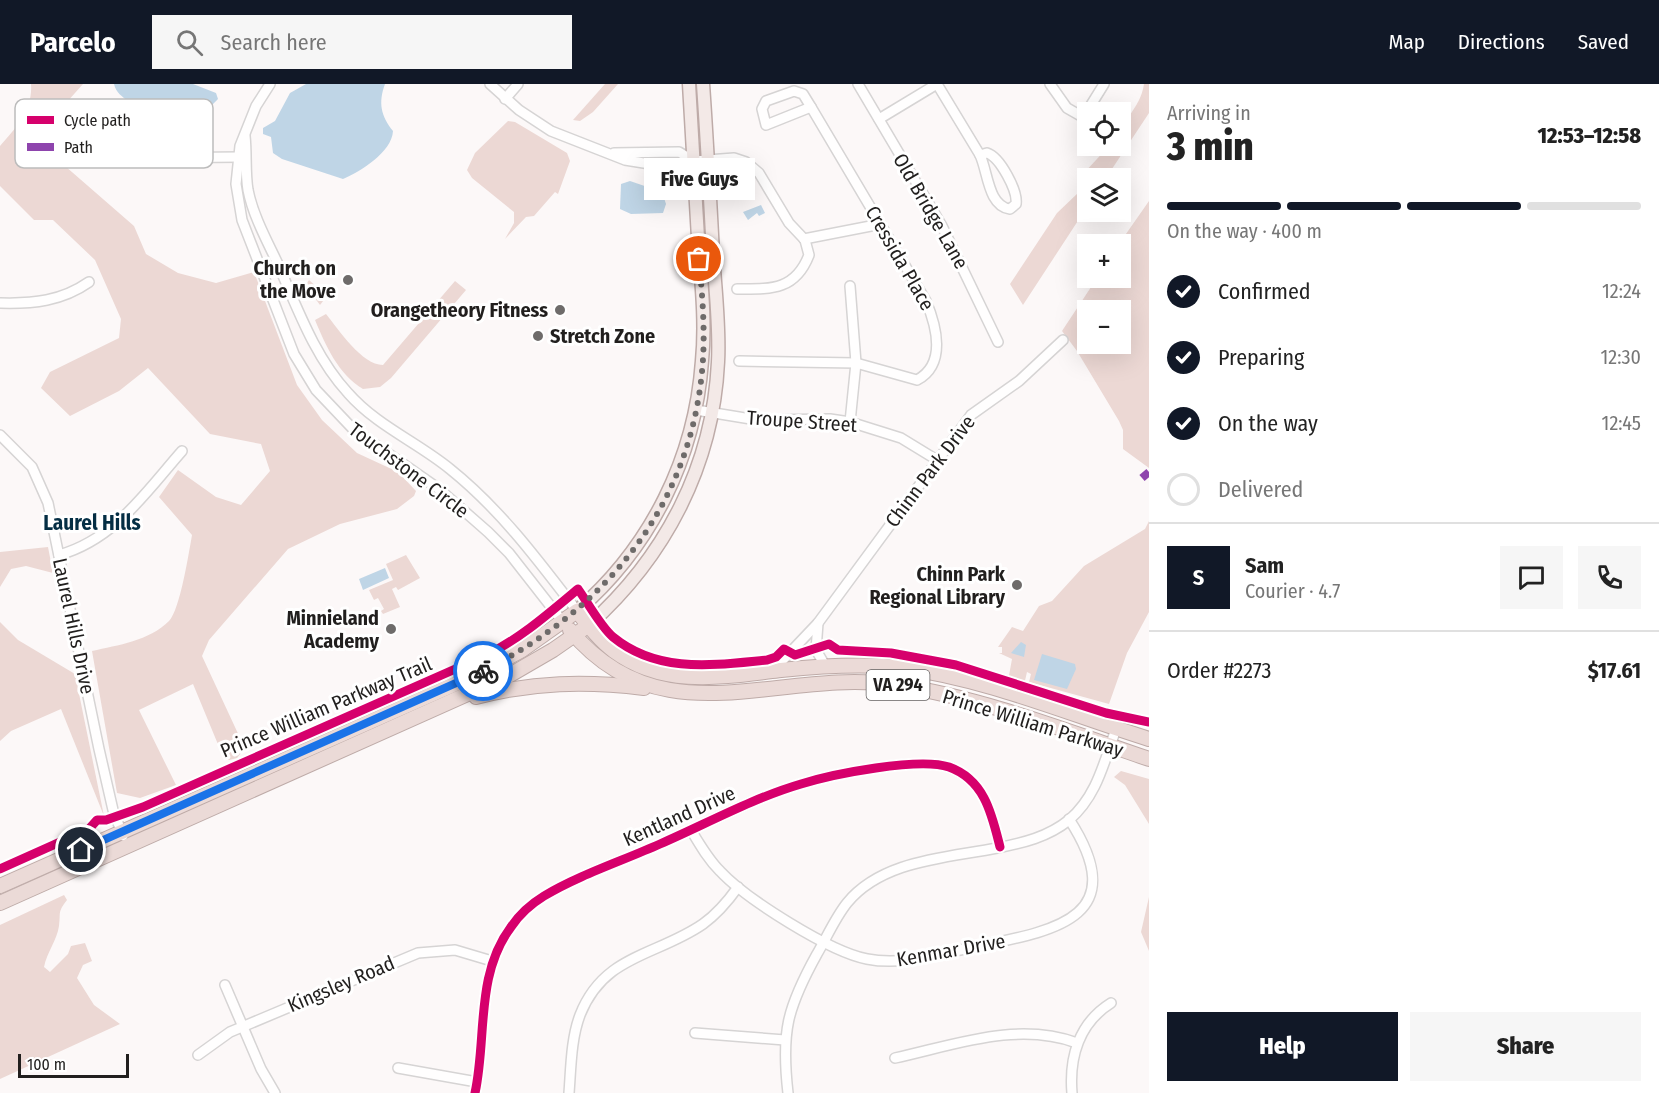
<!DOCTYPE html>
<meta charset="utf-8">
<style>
:root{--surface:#fff;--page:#f6f6f6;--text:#222;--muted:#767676;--line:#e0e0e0;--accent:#111827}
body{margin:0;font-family:"Fira Sans Condensed",sans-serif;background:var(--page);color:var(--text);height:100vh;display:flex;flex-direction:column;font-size:22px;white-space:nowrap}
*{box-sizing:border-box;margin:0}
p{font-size:20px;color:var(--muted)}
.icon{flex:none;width:33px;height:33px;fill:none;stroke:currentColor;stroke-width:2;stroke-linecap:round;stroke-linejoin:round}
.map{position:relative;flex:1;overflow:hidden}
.details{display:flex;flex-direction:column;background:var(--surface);width:510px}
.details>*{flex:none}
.controls{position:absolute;left:1077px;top:18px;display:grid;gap:12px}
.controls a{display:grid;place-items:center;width:54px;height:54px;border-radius:0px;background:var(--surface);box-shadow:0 6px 24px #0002;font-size:30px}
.scale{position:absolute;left:18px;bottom:15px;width:111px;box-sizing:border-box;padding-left:6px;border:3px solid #211f1e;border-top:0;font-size:16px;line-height:21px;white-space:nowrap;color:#211f1e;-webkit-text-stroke:4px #fff;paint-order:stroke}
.pin{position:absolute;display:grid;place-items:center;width:51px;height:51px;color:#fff;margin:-26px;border:3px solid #fff;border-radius:50%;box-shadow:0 2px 6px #0007}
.courier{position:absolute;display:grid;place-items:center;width:60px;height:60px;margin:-30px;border:4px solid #1a73e8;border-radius:50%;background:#fff;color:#222;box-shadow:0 2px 8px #0007}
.bubble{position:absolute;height:42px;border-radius:0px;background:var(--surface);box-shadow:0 6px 24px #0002;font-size:20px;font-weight:800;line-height:42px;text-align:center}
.headline em{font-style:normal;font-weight:800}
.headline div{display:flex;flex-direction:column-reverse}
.headline{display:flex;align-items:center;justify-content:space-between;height:102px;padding:0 18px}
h1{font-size:39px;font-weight:800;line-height:45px}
.bar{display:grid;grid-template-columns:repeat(4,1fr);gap:9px 6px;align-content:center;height:72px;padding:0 18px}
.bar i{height:8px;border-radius:4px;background:var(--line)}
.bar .current{background:var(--accent)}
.bar p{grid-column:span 4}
.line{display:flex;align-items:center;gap:15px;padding:0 18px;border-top:2px solid var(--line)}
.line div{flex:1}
.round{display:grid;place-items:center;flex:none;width:63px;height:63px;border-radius:0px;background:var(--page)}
ol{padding:0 18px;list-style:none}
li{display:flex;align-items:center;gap:18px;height:66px}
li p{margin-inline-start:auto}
li .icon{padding:6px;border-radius:50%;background:var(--accent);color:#fff;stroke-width:4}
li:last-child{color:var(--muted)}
li i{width:33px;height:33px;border:3px solid var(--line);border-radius:50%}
.button{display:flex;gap:12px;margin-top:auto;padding:12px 18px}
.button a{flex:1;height:69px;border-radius:0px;background:var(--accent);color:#fff;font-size:24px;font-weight:800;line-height:69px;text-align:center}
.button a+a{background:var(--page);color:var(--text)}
header{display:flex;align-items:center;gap:36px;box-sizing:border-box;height:84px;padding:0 30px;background:var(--accent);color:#fff}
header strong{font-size:28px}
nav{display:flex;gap:33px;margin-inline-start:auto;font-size:21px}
.search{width:420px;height:54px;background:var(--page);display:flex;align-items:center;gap:15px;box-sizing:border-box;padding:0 21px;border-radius:0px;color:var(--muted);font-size:22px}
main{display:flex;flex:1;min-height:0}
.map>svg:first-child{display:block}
.green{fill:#ecd8d4;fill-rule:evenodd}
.water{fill:#bfd5e6}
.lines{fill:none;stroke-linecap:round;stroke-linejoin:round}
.minor-casing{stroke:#d6d4d4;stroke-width:12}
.major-casing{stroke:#beaba8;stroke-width:15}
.highway-casing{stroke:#beaba8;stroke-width:16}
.minor{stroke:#fffefe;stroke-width:9}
.major{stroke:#f3e9e7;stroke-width:12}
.highway{stroke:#ebdad7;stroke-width:14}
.quiet{stroke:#8e44ad;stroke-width:8;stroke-dasharray:15 8;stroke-linecap:butt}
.cycleway-casing{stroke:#fff;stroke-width:13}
.cycleway{stroke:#d6006c;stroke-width:9}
.done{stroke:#6e6b6a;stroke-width:6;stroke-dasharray:0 10.8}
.route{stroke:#1a73e8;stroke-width:8}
.poi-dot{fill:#6e6b6a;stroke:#fff;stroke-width:2}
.labels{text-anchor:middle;stroke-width:6;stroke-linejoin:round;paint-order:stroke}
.shield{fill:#fff;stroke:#646262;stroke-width:1.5}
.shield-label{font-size:18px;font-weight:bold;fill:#211f1e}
.street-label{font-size:20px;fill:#211f1e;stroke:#fff}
.poi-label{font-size:20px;font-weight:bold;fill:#211f1e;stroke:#fff;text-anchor:end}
.neighbourhood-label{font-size:21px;font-weight:bold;fill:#042e44;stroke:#fff}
.key{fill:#fff;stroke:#bcbcbc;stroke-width:1.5}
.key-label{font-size:16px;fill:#211f1e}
</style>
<header>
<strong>Parcelo</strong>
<div class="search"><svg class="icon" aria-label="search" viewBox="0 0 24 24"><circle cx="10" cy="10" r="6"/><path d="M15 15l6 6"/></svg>Search here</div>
<nav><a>Map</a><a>Directions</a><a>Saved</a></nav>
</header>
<main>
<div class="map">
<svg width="1149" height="1009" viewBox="0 0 1149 1009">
<rect width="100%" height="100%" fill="#fcf8f8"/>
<!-- green -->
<g class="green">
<path d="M 31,0 L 83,0 L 34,55 L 134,142 L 146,170 L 178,189 L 216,199 L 254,188 L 297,301 L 322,336 L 357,369 L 398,388 L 416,407 L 414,412 L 397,425 L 340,440 L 288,465 L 209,556 L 202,572 L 241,656 L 241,669 L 237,674 L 229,676 L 222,670 L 193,600 L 139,626 L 176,701 L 140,714 L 117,709 L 92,567 C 118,561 149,557 169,537 C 180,526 189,468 192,451 L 159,413 L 178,386 L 216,413 L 241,421 L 270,387 L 261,360 L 210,350 L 148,284 L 119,307 L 70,332 L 41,304 L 50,288 L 119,254 L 121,235 L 95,176 L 53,136 L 34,136 L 0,102 L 0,62 C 16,44 33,25 31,0 Z"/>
<polygon points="605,0 618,0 593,28 580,37 573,36"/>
<path d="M 1144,0 L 1149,0 L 1149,29 L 1106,94 L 1088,94 L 1087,123 L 1023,221 L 1010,200 L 1057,129 L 1078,109 L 1083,90 L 1109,62 L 1120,62 C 1120,33 1140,27 1144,0 Z"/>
<polygon points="508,37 515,38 567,69 570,77 558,110 555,108 534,132 526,133 505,155 514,139 514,128 472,94 467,86 475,69"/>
<path d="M 1149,117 L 1149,384 L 1123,365 L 1123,346 L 1119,337 L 1077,267 L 1062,247 L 1097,194 L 1120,194 L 1119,160 ZM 1088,226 L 1120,226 L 1120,260 L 1088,260 Z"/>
<polygon points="309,196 327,212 320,221 311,209 307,199"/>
<path d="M 455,197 L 466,206 L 391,294 L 380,303 L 363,305 C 338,290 326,262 315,236 L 326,230 C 339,246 362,281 383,281 Z"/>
<polygon points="1149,437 1149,528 1127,569 1109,620 1029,598 1031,590 1027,588 1024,601 1008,597 1012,575 999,569 1002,569 1002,563 998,563 1012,543 1023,547 1039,522 1052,517 1084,482 1145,445"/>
<polygon points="48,463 53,489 26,482 11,485 0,503 0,468"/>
<polygon points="406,471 420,494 398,506 396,503 392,505 400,523 383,530 381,527 384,525 378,514 374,516 369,506 393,496 386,480"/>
<polygon points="0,538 18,556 75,590 104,732 61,625 11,647 0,657"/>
<polygon points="1121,687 1149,695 1149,740 1125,701 1114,693"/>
<path d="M 64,811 L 67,816 C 57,829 61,828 59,842 C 57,856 47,868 44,883 L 50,888 L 68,870 L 71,862 L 85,859 L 92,877 L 83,881 L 77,894 L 94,921 L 120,940 L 0,995 L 0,841 Z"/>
<polygon points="1149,813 1149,867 1141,848"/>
</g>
<!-- water -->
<g class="water">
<path d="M 114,0 L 193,0 L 216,9 L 218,15 L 209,24 C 171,16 169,51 129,18 C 122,12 116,9 114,0 Z"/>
<path d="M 306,0 L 385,0 C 378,19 381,32 393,47 C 392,68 360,88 343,95 L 282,75 L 273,69 L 271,53 L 263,50 L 263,44 L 275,37 L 290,9 Z"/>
<polygon points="630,97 662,108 666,120 663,129 631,130 620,125 621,100"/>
<polygon points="761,121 765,129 759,132 757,129 748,136 743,128"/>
<polygon points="385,484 389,494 363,506 359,495"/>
<polygon points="1021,558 1026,561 1024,573 1011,569"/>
<polygon points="1042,570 1075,580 1076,585 1067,605 1034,596"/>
</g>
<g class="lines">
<!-- minor casing -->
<g class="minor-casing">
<g id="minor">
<polyline points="270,0 256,22 240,62 236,100 242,136 294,270 316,306 353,345 439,405 488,448 509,469 563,538"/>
<path d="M 490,0 L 519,26 L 551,47 L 625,76 L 675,84 L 694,77 L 734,74 L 746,78 L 759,89 L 789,139 L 805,156 L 809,171 C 795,207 770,205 737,205"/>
<polyline points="858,0 942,142 998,258"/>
<polyline points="937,0 980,71"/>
<polyline points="1050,0 1067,24 1081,32 1086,29 1104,0"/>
<polygon points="794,7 803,10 811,23 766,41 762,25 766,17"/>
<polyline points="505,15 518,0"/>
<polyline points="71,25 121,67 137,74 241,73"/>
<polyline points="879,35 937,0"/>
<path d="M 245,52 C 247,70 245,88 248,106 C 253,131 266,155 277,178 C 297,223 314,272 348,309 C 377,342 417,358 450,385 C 500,425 538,476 577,527"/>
<polyline points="614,69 679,68 694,77"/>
<path d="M 987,69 C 1000,73 1018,107 1016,120 L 1010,125 C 988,122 988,88 980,71 Z"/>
<polyline points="804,155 881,140"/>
<polyline points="850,202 856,279 850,338"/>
<path d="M 0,219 C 33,220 62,217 89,198"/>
<path d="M 739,277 L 856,279 L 917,296 C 947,280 936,241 926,217 L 811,23"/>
<polyline points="696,326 757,336 830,335 850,338 901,354 937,376"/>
<polyline points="0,351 32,383 48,419 99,665 113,726 123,752"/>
<path d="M 59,471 C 115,455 145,409 182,367"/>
<polyline points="818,539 816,566 826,583"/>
<polyline points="770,586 781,578 818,539 971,331 1019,297 1063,256"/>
<path d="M 691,746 C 700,761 708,775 720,787 C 746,815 830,868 867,875 C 902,882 940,870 974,863 C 1053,847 1134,835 1069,735"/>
<polyline points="225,901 261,985 275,1009"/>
<polyline points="695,949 785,956"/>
<polyline points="198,971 230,948 418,869 455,866 492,877"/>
<path d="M 895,974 C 955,961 1017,937 1077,959"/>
<polyline points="398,984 477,998"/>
<path d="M 475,1009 C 487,954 475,891 511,843 C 519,831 531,820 544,812 C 579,791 622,777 660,760 C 706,740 753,714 801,700 C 833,690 919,673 949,683 C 985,696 992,731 1000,763"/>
<path d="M 569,1009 C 571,983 571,955 580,931 C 604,870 657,872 703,840 C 717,830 728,817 738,803"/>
<path d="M 788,1009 C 781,948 787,924 817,870 C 827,853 835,834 847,819 C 882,776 947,774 997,764 C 1023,759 1048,753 1069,736 C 1097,712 1104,678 1116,645"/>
<path d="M 1072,1009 C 1069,973 1079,939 1111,919"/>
</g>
</g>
<!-- major casing -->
<g class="major-casing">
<g id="major">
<path d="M 577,527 C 651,463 695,374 702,277 C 706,237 701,195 698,154 C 695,103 692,52 689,0"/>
<path d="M 589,541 C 665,473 713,382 718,278 C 720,242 715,205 713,169 C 710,113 707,56 703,0"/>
</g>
</g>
<!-- highway casing -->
<g class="highway-casing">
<g id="highway">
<path d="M 570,546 C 663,658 779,583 896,601 C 982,614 1067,647 1149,675"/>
<path d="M 476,613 C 533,598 586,597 644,604"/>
<path d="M 0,802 L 480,589 L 522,566 L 577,527 C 588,541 599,556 614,567 C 664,604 723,593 781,586 C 821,582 864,579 904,584 C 987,595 1069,630 1149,655"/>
<polyline points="0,819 510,591 553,566 589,541"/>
</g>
</g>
<!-- minor -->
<use href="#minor" class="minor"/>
<!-- major -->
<use href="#major" class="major"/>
<!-- highway -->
<use href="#highway" class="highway"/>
<!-- quiet -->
<polyline class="quiet" points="1142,394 1149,388"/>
<!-- cycleway casing -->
<g class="cycleway-casing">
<g id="cycleway">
<path d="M 0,785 L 89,745 L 97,736 L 106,736 L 143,723 L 487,571 C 522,553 548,530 578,505 C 588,519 601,543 613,553 C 658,590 714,581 767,576 L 776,573 L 784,565 L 795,571 L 829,560 L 838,566 L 891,569 L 956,581 L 1106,629 L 1149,638"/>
<path d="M 475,1009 C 487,954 475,891 511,843 C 519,831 531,820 544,812 C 579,791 622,777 660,760 C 706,740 753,714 801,700 C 833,690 919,673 949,683 C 985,696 992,731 1000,763"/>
</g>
</g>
<!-- cycleway -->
<use href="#cycleway" class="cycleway"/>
</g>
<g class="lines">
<!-- done -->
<path class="done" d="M 483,587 C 608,524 694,419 703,275 C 705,242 702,208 699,175"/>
<!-- route -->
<polyline class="route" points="81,766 483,587"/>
</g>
<!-- markers -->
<g class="poi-dot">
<circle cx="348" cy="196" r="6"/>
<circle cx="560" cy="226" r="6"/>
<circle cx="538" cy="252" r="6"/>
<circle cx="1017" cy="501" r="6"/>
<circle cx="391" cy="545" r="6"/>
</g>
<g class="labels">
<!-- shield labels -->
<rect class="shield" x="866.5" y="586" width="63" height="30" rx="4.5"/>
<g class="shield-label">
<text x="898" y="607">VA 294</text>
</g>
<!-- street labels -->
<g class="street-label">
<text transform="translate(931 127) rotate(60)" y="7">Old Bridge Lane</text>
<text transform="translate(900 174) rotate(60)" y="7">Cressida Place</text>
<text transform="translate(802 337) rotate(4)" y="7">Troupe Street</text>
<text transform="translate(409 386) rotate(37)" y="7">Touchstone Circle</text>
<text transform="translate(930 387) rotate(-53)" y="7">Chinn Park Drive</text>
<text transform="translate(74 542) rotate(78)" y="7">Laurel Hills Drive</text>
<text transform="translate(326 623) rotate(-23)" y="7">Prince William Parkway Trail</text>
<text transform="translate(1033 639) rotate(17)" y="7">Prince William Parkway</text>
<text transform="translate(679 732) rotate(-24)" y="7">Kentland Drive</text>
<text transform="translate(951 866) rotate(-10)" y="7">Kenmar Drive</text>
<text transform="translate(341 900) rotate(-23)" y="7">Kingsley Road</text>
</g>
<!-- poi labels -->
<g class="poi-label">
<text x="336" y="191">Church on<tspan x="336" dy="23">the Move</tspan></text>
<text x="548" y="233">Orangetheory Fitness</text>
<text x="550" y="259" text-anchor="start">Stretch Zone</text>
<text x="1005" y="497">Chinn Park<tspan x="1005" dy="23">Regional Library</tspan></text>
<text x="379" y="541">Minnieland<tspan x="379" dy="23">Academy</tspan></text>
</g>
<!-- neighbourhood labels -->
<g class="neighbourhood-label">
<text x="92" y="446">Laurel Hills</text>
</g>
</g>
<!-- legend -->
<rect x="15" y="15" width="198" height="69" rx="9" class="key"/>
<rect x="27" y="32" width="27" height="8" fill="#d6006c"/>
<rect x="27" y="59" width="27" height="8" fill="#8e44ad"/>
<g class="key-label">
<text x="64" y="42">Cycle path</text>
<text x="64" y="69">Path</text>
</g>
</svg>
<div class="controls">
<a><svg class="icon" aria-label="locate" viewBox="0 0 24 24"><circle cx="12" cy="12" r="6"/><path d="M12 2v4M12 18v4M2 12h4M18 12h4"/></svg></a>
<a><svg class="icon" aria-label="layers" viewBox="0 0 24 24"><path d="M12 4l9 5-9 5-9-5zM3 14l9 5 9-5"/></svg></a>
<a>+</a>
<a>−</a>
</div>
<div class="scale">100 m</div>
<div class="pin" style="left:699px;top:175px;background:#ea580c"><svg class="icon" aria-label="bag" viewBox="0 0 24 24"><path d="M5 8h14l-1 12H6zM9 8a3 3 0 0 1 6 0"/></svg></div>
<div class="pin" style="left:81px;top:766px;background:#1f2937"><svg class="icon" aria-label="home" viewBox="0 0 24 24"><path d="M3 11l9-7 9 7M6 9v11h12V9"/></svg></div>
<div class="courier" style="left:483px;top:587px"><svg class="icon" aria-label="bike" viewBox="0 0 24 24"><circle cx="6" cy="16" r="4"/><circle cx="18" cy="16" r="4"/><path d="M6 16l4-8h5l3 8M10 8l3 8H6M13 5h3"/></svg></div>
<div class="bubble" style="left:644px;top:74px;width:111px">Five Guys</div>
</div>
<section class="details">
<div class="headline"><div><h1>3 min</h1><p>Arriving in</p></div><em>12:53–12:58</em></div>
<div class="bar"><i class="current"></i><i class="current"></i><i class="current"></i><i></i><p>On the way · 400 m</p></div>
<ol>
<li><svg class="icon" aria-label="check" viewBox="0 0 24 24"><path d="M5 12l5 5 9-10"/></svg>Confirmed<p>12:24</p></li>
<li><svg class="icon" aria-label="check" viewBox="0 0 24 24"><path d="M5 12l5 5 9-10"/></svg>Preparing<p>12:30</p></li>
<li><svg class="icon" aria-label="check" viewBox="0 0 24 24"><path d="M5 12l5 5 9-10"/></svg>On the way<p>12:45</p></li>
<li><i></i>Delivered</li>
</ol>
<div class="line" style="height:108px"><b class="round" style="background:var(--accent);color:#fff">S</b><div><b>Sam</b><p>Courier · 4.7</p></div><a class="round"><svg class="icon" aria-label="chat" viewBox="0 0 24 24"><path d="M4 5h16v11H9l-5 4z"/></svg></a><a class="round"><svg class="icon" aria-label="phone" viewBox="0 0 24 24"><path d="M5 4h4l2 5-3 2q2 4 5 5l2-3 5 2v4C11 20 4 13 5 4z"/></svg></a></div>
<div class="line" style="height:78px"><div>Order #2273</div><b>$17.61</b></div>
<div class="button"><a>Help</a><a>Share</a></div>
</section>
</main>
